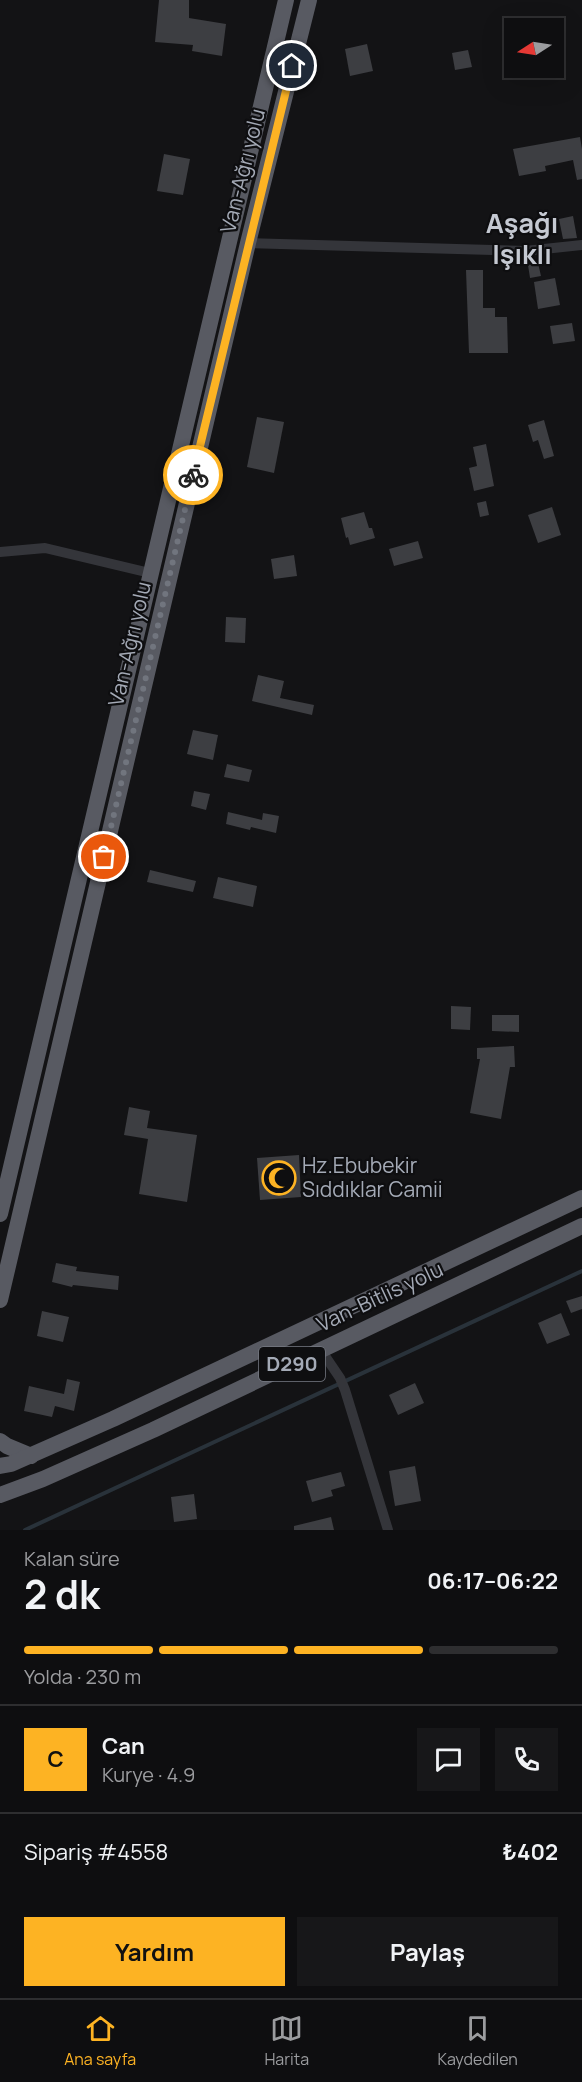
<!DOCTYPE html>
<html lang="tr">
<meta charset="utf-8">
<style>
:root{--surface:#0e0e10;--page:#171719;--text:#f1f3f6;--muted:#9b9c9f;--line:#2e2e30;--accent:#fdb323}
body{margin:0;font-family:Manrope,sans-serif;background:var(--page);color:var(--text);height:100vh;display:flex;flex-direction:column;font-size:22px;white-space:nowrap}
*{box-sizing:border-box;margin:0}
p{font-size:20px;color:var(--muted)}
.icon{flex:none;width:33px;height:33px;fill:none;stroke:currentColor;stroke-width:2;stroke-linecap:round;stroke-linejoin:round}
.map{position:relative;height:1530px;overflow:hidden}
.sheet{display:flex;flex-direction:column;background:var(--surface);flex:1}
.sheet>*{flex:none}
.needle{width:39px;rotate:258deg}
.fabs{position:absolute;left:504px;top:18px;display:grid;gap:12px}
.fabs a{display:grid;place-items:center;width:60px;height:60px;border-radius:0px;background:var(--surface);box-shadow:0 6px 24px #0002,0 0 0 2px var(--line);font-size:30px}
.pin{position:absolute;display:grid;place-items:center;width:51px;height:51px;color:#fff;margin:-26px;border:3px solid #fff;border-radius:50%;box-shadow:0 2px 6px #0007}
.courier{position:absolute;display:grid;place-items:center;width:60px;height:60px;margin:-30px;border:4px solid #fdb323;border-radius:50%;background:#fff;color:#222;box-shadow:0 2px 8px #0007}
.head em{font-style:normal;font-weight:700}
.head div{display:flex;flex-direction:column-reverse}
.head{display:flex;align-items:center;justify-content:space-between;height:102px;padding:0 24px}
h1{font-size:39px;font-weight:700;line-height:45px}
.bar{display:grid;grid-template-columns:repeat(4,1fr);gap:9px 6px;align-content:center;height:72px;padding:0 24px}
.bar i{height:8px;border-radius:4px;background:var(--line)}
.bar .active{background:var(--accent)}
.bar p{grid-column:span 4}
.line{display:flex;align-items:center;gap:15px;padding:0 24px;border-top:2px solid var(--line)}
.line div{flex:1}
.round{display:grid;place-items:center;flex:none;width:63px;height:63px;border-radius:0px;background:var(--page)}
.primary-button{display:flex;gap:12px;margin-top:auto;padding:12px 24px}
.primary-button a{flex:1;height:69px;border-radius:0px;background:var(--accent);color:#111;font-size:24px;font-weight:700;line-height:69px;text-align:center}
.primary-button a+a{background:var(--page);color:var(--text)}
.tab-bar{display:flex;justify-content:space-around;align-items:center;height:84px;border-top:2px solid var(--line);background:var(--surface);font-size:16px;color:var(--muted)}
.tab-bar a{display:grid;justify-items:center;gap:3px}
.tab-bar .active{color:var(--accent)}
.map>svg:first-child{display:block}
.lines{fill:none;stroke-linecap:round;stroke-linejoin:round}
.stream{stroke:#29323a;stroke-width:4}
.building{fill:#3d3e42}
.minor{stroke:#34353a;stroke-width:10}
.trunk{stroke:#585a62;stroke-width:16}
.done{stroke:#71757e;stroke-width:6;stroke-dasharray:0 10.8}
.route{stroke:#fdb323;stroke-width:8}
.labels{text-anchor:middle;stroke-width:4.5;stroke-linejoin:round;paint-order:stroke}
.shield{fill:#0e0e10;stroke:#777b84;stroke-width:1.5}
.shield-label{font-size:20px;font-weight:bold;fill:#a4aab6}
.street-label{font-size:21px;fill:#a4aab6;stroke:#0e0e10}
.poi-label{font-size:21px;fill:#a4aab6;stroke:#0e0e10;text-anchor:start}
.district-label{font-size:27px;font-weight:bold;fill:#c5c9d2;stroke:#0e0e10}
</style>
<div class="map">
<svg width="582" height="1530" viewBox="0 0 582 1530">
<rect width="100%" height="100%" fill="#131315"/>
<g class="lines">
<!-- stream -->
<polyline class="stream" points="25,1530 582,1271"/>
</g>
<!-- building -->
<g class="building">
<polygon points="159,0 189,0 189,18 226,24 222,56 192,51 193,45 155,42"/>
<polygon points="367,44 373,71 350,76 345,49"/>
<polygon points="468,50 472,67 455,70 452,53"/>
<polygon points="580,137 582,149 582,179 577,180 573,160 545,166 546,171 519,176 513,149"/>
<polygon points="164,154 190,159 183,195 157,191"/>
<polygon points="573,216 577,238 563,239 559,219"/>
<polygon points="538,263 541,276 530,278 528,265"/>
<polygon points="466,270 483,270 483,308 495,308 495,317 507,317 508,353 469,353"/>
<polygon points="555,278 560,305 538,309 534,282"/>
<polygon points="572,323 575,341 553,344 550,326"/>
<polygon points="257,417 284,422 274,473 247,467"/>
<polygon points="544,420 554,456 544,459 538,440 533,442 528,425"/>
<polygon points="486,444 494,486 474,491 469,468 477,466 473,447"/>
<polygon points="486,501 489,515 480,517 477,503"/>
<polygon points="552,507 561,535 538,543 528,515"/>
<polygon points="364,512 369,528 372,528 375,538 350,545 348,537 346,538 341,518"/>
<polygon points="418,541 423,558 394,566 389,549"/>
<polygon points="294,555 297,576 274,579 271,559"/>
<polygon points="226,617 246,618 245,643 225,642"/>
<polygon points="258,675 284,681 280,698 314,705 312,715 252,701"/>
<polygon points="193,730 218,735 213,760 187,754"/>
<polygon points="227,764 252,770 249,782 224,777"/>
<polygon points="194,791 210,794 206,810 191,806"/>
<polygon points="228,812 262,820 263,813 279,816 276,833 251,827 250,830 226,824"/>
<polygon points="150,870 196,881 193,892 147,882"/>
<polygon points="218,877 257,886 253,907 213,898"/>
<polygon points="451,1006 471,1007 470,1030 451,1029"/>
<polygon points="492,1015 519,1015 519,1032 492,1031"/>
<polygon points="514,1046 515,1067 510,1067 501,1119 470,1113 480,1059 477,1059 477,1048"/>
<polygon points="129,1107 150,1111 147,1128 197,1135 187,1202 139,1194 148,1139 124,1135"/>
<polygon points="299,1155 301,1197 260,1200 257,1158"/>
<polygon points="56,1263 77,1267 76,1271 119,1276 118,1290 73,1285 72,1287 52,1282"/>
<polygon points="582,1296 582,1309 571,1313 566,1301"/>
<polygon points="42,1311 69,1317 63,1342 37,1336"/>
<polygon points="561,1313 570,1335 547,1344 538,1323"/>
<polygon points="67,1379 80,1382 74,1411 55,1406 52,1417 24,1411 29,1386 64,1394"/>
<polygon points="415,1383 424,1403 398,1415 389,1395"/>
<polygon points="415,1466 421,1501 395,1506 389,1471"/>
<polygon points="341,1472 345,1486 331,1490 333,1496 312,1502 306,1481"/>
<polygon points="194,1494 197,1519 174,1522 171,1497"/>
<polygon points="331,1517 334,1530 294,1530 294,1526"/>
</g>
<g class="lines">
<!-- minor -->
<g class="minor">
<polyline points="248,243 525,251 582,245"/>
<polyline points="0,552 45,548 150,573"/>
<polyline points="321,1350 340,1378 345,1390 388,1530"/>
</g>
<!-- trunk -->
<g class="trunk">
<polyline points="0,1214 286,0"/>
<polyline points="0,1300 248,243 309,0"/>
<polyline points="0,1441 7,1446 31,1456"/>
<polyline points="0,1466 11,1464 113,1419 582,1198"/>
<polyline points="0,1495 43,1479 153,1430 582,1226"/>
</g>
</g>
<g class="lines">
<!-- done -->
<polyline class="done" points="104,857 193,475"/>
<!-- route -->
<polyline class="route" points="193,475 292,66"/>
</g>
<!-- icons -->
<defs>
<g id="mosque-ring" transform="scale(1.725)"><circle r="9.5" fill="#0e0e10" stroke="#fdb323" stroke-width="1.5"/><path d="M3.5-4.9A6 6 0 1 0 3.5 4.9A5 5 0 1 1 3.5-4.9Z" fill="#fdb323"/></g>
</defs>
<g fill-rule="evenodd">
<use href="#mosque-ring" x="279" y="1178"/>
</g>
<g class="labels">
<!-- shield labels -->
<rect class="shield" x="259" y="1347" width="66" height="34" rx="4.5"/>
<g class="shield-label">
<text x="292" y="1371">D290</text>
</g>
<!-- street labels -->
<g class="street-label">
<text transform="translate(243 171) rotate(-76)" y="7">Van-Ağrı yolu</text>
<text transform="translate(130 644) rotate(-77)" y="7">Van-Ağrı yolu</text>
<text transform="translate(380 1297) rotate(-25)" y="7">Van-Bitlis yolu</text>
</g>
<!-- poi labels -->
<g class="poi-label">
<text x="302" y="1173">Hz.Ebubekir<tspan x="302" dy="24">Sıddıklar Camii</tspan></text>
</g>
<!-- district labels -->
<g class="district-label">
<text x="522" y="233">Aşağı<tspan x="522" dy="31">Işıklı</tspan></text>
</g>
</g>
</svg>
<div class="fabs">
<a><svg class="needle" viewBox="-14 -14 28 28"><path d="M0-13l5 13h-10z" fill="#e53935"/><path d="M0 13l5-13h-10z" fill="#9b9c9f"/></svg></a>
</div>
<div class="pin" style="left:104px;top:857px;background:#ea580c"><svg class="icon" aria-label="bag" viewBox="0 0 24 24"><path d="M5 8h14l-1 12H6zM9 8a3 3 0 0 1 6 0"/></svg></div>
<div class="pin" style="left:292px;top:66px;background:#1f2937"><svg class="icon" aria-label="home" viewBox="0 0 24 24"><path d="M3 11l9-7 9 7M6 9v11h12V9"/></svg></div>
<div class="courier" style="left:193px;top:475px"><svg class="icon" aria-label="bike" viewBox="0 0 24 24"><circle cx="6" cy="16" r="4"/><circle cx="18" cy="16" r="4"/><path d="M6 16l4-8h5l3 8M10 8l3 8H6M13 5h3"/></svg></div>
</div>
<section class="sheet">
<div class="head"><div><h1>2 dk</h1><p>Kalan süre</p></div><em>06:17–06:22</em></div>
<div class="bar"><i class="active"></i><i class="active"></i><i class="active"></i><i></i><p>Yolda · 230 m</p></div>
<div class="line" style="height:108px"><b class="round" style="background:var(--accent);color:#111">C</b><div><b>Can</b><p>Kurye · 4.9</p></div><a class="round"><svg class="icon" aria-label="chat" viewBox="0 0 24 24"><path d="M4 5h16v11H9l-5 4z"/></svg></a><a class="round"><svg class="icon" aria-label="phone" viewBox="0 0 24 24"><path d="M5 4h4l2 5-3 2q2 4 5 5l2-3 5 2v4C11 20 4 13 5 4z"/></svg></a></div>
<div class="line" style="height:78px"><div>Sipariş #4558</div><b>₺402</b></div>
<div class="primary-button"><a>Yardım</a><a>Paylaş</a></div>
</section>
<nav class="tab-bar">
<a class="active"><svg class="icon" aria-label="home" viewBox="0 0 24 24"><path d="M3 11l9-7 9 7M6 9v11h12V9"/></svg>Ana sayfa</a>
<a><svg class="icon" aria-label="map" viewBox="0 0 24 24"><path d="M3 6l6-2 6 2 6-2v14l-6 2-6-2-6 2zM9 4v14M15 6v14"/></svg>Harita</a>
<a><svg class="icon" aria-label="saved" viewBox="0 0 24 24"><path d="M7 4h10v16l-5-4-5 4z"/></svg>Kaydedilen</a>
</nav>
